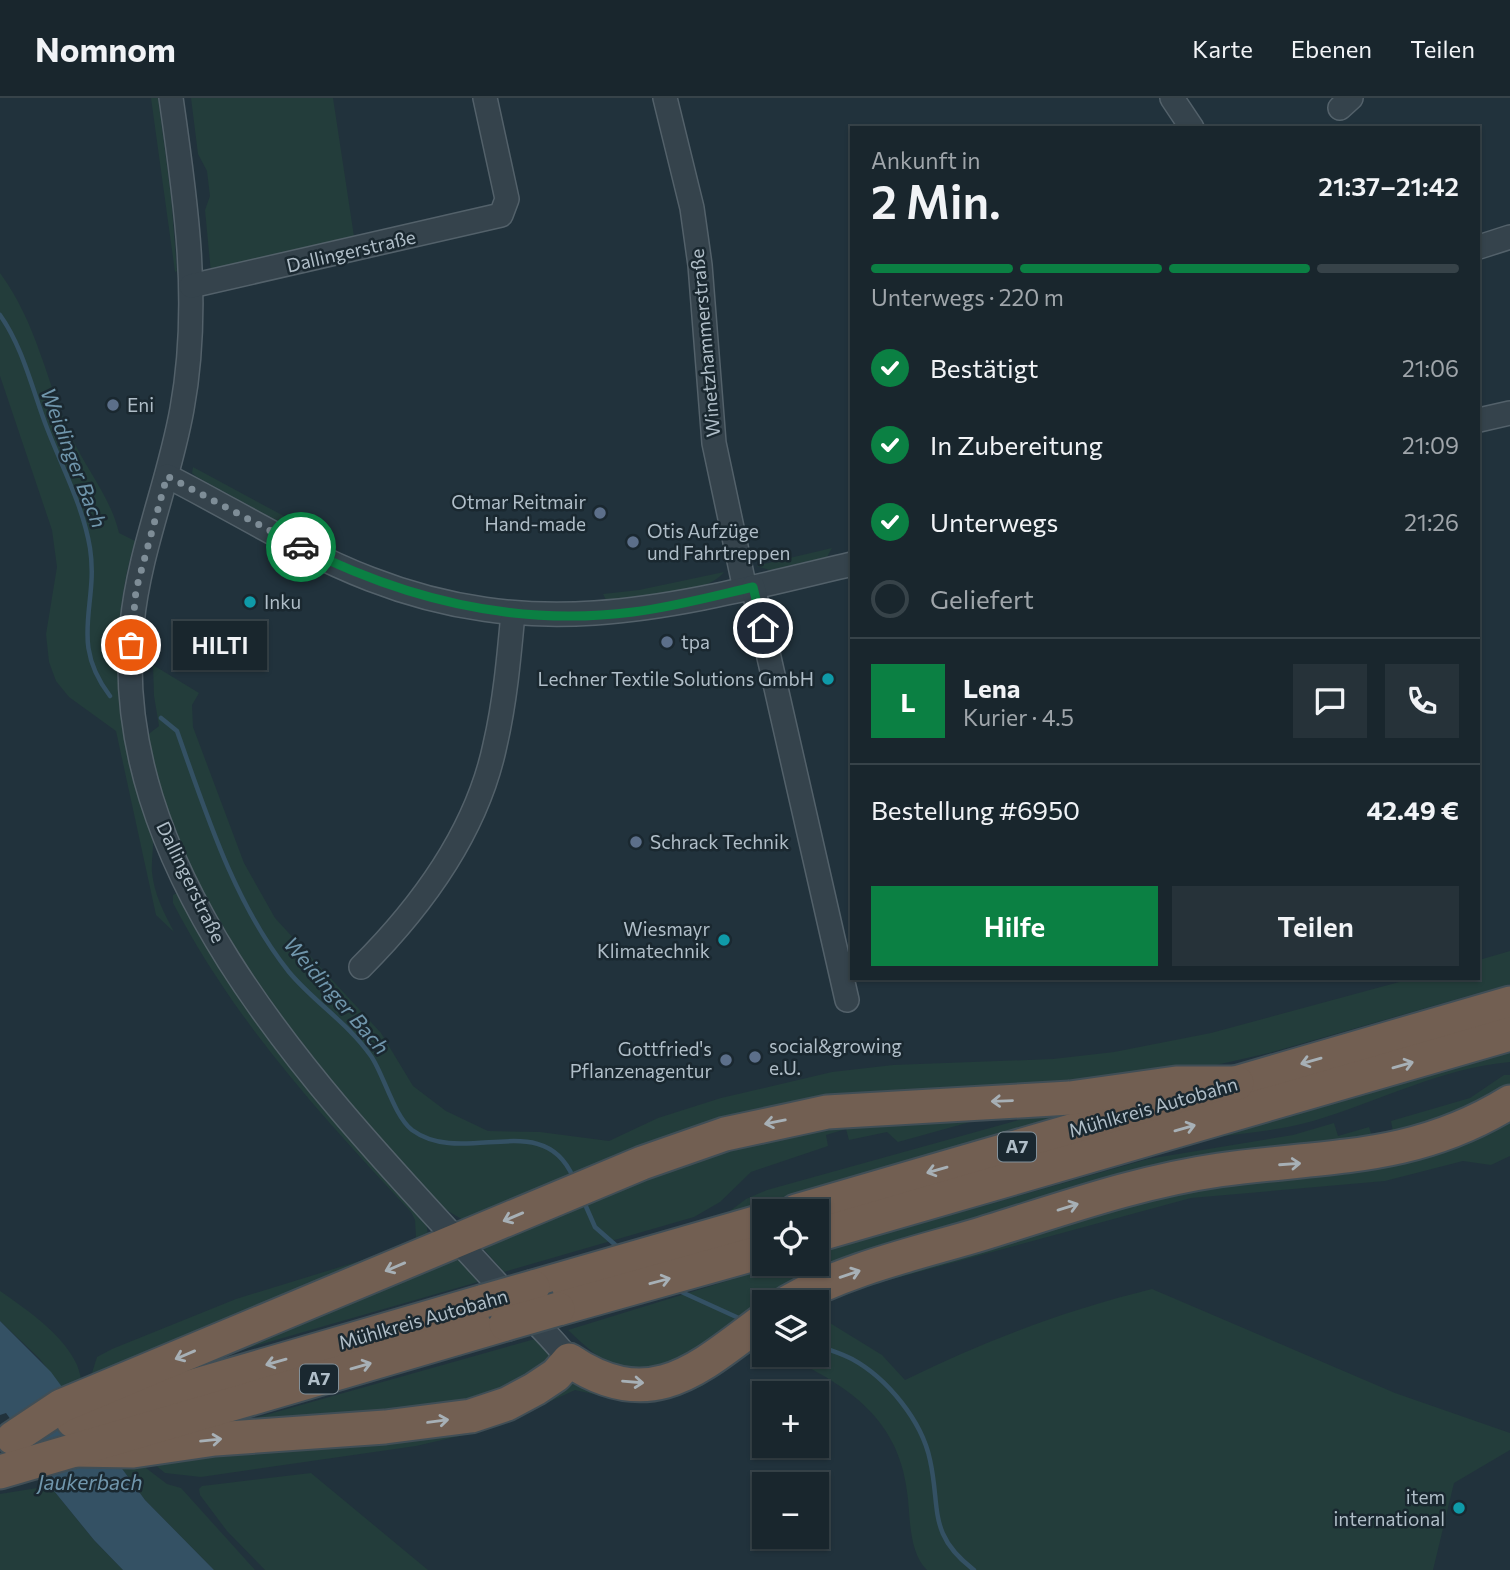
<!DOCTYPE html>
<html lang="de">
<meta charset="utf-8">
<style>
:root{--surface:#19262d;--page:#263239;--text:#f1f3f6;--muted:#9fa5aa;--line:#374349;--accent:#0b8043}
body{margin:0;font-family:Commissioner,sans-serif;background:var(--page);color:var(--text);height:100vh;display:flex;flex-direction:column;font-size:26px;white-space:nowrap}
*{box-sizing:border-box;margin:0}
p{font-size:23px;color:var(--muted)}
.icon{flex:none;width:38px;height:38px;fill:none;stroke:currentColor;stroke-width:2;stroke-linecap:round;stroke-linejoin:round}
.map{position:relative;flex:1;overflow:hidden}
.panel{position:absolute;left:850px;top:28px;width:630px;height:854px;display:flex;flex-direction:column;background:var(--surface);border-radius:0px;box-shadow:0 2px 5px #0004,0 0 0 2px var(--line)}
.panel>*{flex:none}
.controls{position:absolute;left:752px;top:1101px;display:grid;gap:14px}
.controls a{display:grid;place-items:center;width:77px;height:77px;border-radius:0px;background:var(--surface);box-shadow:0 2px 5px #0004,0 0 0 2px var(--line);font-size:35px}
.pin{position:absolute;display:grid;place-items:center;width:60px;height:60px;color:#fff;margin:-30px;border:4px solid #fff;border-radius:50%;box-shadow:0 2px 7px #0007}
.courier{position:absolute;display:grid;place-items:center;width:70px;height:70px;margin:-35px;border:5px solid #0b8043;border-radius:50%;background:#fff;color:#222;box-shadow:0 2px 9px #0007}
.bubble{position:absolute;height:49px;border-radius:0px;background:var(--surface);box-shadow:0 2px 5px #0004,0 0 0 2px var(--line);font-size:23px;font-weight:600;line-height:49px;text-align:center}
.head em{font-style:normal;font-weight:600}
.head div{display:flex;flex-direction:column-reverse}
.head{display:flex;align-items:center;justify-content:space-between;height:119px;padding:0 21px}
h1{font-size:46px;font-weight:600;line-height:52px}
.bar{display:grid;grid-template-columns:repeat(4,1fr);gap:10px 7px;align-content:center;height:84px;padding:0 21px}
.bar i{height:9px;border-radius:5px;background:var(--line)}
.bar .selected{background:var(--accent)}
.bar p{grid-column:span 4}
.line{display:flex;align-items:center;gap:18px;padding:0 21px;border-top:2px solid var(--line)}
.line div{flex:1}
.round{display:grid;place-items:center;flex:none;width:74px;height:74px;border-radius:0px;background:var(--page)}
ol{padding:0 21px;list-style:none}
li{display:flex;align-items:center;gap:21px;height:77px}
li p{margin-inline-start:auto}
li .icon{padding:7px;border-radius:50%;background:var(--accent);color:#fff;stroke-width:4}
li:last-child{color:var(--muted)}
li i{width:38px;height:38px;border:4px solid var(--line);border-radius:50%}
.action{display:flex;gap:14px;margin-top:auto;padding:14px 21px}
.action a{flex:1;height:80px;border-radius:0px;background:var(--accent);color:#fff;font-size:28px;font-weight:600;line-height:80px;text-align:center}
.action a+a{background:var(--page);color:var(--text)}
header{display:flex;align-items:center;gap:42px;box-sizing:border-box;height:98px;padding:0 35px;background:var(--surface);border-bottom:2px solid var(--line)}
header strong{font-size:33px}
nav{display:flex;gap:38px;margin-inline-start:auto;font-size:24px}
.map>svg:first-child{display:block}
.green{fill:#233d3b}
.water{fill:#345164}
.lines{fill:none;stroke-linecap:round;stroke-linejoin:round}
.stream{stroke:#345164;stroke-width:4.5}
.minor-casing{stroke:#53616a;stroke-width:26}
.highway-casing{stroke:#404e56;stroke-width:37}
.minor{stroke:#35434c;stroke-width:23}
.highway{stroke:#725f52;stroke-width:33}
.highway-bridge-casing{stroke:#404e56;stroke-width:37;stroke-linecap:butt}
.highway-bridge{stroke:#725f52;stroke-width:33}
.oneway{stroke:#a7b0b6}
.done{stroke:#7e8d97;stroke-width:7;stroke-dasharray:0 12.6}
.route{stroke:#0b8043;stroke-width:9}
.service-dot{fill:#5c6f8a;stroke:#1a2830;stroke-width:2.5}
.culture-dot{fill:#0f9aa8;stroke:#1a2830;stroke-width:2.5}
.labels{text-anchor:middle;stroke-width:5;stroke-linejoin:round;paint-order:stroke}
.shield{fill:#1a2830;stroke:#83919a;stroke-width:2}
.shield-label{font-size:18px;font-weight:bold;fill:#b0bec8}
.street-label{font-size:19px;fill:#b0bec8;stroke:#1a2830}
.poi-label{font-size:19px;fill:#b0bec8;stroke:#1a2830;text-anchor:start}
.water-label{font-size:21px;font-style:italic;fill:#7096ac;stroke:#1a2830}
</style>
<header>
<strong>Nomnom</strong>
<nav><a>Karte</a><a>Ebenen</a><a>Teilen</a></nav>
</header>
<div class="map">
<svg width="1510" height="1472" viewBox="0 0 1510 1472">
<rect width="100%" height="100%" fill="#21323c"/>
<!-- green -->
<g class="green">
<polygon points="151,0 158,0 171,98 177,173 175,174"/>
<polygon points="191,0 333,0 355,145 211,175 205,112 210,98 207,73 198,56"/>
<path d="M 0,175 C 38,227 45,281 71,338 C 86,371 111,400 119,435 L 135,443 C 112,518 114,599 134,675 C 139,694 147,713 152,732 C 155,745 151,761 152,774 C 154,796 164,815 174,834 L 156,817 L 116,633 L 69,599 L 56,583 L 49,564 L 46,536 L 57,469 L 52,432 L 0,278 Z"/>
<polygon points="193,369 319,437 314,440 307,439 197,379 192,375"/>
<polygon points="832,450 827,459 770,472 756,468"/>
<path d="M 724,474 C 707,497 635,500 607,504 L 603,496 L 639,492 Z"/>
<path d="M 153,567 L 199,595 L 192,607 L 193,629 L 244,765 L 275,820 L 381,935 L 413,988 L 446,1013 L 488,1033 L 540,1034 L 609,1043 L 658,1020 L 721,1000 L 832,974 L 893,967 L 1053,961 L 1114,954 L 1211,935 L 1414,880 L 1479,880 L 1479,862 L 1510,853 L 1510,886 L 1269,955 L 1163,979 L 906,998 L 468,1124 C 429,1107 399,1065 372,1033 C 300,949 232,862 186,760 C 168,721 157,680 146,638 L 159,628 L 154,598 Z"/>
<path d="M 179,794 L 216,859 L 289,968 L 426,1121 L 428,1139 L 94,1284 L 92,1275 L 97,1259 L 112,1251 L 236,1201 L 392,1153 L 409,1146 L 416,1139 L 415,1122 L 411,1114 C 320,1016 235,924 173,805 L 173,797 Z"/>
<path d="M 1510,953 L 1510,964 C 1441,970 1378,1004 1313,1023 C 1281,1032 1249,1035 1216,1039 Z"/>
<path d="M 1504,977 L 1510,977 L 1510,998 C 1411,1062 1307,1051 1198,1069 C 1122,1081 1047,1109 973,1131 C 907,1151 833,1165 775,1204 L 765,1204 L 765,1211 C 742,1226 724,1247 701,1262 C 647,1298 608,1271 568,1232 L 782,1166 L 817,1166 L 817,1155 L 1148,1061 L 1293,1037 L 1334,1025 L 1338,1038 L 1369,1029 L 1374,1044 L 1394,1039 L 1391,1023 L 1470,1000 Z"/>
<polygon points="1118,1002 726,1116 746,1101 767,1092 1073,1007"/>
<polygon points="1024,1009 898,1044 887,1034 849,1042 846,1031 826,1037 828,1048 751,1074 720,1104 694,1119 504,1174 480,1147 481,1139 788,1028"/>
<polygon points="1510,1023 1510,1058 1491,1067 1463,1063 1385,1083 1191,1100 841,1195 1106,1106 1471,1039"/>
<polygon points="456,1155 478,1184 157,1276"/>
<path d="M 1152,1191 L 1395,1295 L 1510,1335 L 1510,1352 L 1454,1385 L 1433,1472 L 927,1472 C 910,1456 910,1423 908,1401 C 901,1321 849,1288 783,1257 L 817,1256 L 817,1217 L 882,1257 L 905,1282 C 984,1243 1066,1212 1152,1191 Z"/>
<path d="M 0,1193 C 27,1212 63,1236 77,1267 C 80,1274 81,1282 83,1289 L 67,1296 L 39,1260 L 0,1223 Z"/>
<polygon points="535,1241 553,1258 513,1297 195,1337"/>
<polygon points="737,1260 702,1288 676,1299 624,1303 575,1292 490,1331 416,1348 201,1379 165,1375 149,1362 400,1334 581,1277"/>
<polygon points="138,1364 167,1386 181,1390 255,1472 214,1472 145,1402 119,1367"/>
<polygon points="311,1375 428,1472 265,1472 227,1433 200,1397 199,1391 202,1388"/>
<polygon points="50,1388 94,1442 123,1472 0,1472 0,1396"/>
</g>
<!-- water -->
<polygon class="water" points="0,1223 51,1274 145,1402 214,1472 123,1472 94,1442 50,1388 57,1385 6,1315 0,1317"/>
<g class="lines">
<!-- stream -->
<g class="stream">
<path d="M 0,217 C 23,249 33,294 47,330 C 62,369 83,408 90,450 C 99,508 68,543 110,598"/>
<path d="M 161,620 L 177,633 C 206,715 234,805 289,874 C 314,904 348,925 371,958 C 384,977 394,1018 412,1032 C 464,1070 543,1009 573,1079"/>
<polyline points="584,1104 595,1129 620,1151"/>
<polyline points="675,1191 743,1222"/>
<path d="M 817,1247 C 829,1252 841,1255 852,1261 C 887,1280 922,1323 930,1362 C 941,1411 927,1436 974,1472"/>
</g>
<!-- minor casing -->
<g class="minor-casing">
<g id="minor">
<path d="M 171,0 C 186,103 201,207 182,311 C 169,384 139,453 132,526 C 106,781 333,1007 491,1179 C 517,1208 546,1231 569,1262"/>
<polyline points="665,0 692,110 700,167 714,345 745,491"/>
<polyline points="1172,0 1192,30"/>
<polyline points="1340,10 1351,0"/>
<polyline points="1479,149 1510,139"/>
<polyline points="191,188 501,117 507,101 485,0"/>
<polyline points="1479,322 1510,315"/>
<path d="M 167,378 C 234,412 300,454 370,481 C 542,548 682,506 852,466"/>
<polyline points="753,489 847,902"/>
<path d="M 361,869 C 422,808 477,733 495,647 C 505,604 509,559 513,515"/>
</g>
</g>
<!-- highway casing -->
<g class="highway-casing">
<g id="highway">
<polyline points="796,1113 1510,905"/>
<polyline points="817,1137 1510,936"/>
<polyline points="533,1189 765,1122"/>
<path d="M 788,1204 C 846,1171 914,1156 978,1137 C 1057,1113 1136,1084 1219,1072 C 1326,1057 1413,1064 1510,1004"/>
<polyline points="558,1211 765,1153"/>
<polyline points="73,1323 484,1203"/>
<polyline points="13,1340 61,1308 642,1065 725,1036 827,1014 1070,1000 1176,985 1237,985"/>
<path d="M 75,1352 L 133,1353 L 215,1341 L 385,1329 L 471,1318 L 507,1306 L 535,1291 L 556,1277 L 569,1262 C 652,1318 700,1269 765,1221"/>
<polyline points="0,1374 506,1226"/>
</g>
</g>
<!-- minor -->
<use href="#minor" class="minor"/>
<!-- highway -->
<use href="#highway" class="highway"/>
<!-- highway-bridge casing -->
<g class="highway-bridge-casing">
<g id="highway-bridge">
<polyline points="484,1203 533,1189"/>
<polyline points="506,1226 558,1211"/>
</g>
</g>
<!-- highway-bridge -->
<use href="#highway-bridge" class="highway-bridge"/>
</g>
<!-- one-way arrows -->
<defs><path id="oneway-shaft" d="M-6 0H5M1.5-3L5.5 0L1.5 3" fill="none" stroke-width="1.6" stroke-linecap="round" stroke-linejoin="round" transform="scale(1.75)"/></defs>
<g class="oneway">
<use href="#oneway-shaft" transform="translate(1311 963) rotate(164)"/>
<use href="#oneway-shaft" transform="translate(1403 967) rotate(-16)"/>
<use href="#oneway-shaft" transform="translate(1002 1003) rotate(178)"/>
<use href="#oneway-shaft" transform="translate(775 1024) rotate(169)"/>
<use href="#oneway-shaft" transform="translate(1185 1030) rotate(-16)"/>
<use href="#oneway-shaft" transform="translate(1290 1066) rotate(-4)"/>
<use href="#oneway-shaft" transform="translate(937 1072) rotate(164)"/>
<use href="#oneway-shaft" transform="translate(1068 1109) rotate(-17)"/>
<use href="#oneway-shaft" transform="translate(513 1119) rotate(157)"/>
<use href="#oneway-shaft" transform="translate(395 1169) rotate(157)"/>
<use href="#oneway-shaft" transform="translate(850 1176) rotate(-19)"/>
<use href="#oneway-shaft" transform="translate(660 1183) rotate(-15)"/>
<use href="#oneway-shaft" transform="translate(185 1257) rotate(157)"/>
<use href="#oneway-shaft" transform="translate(276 1264) rotate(164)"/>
<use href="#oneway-shaft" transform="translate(361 1268) rotate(-16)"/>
<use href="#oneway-shaft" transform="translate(633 1284) rotate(5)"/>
<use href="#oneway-shaft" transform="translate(438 1323) rotate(-8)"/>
<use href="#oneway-shaft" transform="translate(211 1342) rotate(-6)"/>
</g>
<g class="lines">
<!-- done -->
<polyline class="done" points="131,547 136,492 167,378 301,449"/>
<!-- route -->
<path class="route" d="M 301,449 C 404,501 517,529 633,514 C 673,509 714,498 753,489 L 763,530"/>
</g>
<!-- markers -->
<g class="service-dot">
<circle cx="113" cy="307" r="7"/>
<circle cx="600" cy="415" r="7"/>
<circle cx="633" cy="444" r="7"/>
<circle cx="667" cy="544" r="7"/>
<circle cx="636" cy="744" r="7"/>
<circle cx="755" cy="959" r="7"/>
<circle cx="726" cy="962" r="7"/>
</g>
<g class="culture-dot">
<circle cx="250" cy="504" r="7"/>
<circle cx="828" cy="581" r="7"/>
<circle cx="724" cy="842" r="7"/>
<circle cx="1459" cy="1410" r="7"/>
</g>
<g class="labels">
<!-- shield labels -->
<g class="shield">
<rect x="998" y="1034.5" width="38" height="29" rx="5"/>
<rect x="300" y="1266.5" width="38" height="29" rx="5"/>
</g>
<g class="shield-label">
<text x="1017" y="1055">A7</text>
<text x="319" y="1287">A7</text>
</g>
<!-- street labels -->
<g class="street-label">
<text transform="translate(351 153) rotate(-13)" y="7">Dallingerstraße</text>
<text transform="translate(705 245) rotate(-95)" y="7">Winetzhammerstraße</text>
<text transform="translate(191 784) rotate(64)" y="7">Dallingerstraße</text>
<text transform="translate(1153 1009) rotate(-16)" y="7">Mühlkreis Autobahn</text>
<text transform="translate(423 1221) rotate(-16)" y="7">Mühlkreis Autobahn</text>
</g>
<!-- poi labels -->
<g class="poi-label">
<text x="127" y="314">Eni</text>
<text x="586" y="411" text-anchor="end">Otmar Reitmair<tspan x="586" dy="22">Hand-made</tspan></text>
<text x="647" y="440">Otis Aufzüge<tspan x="647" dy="22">und Fahrtreppen</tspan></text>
<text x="264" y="511">Inku</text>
<text x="681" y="551">tpa</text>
<text x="814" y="588" text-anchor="end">Lechner Textile Solutions GmbH</text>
<text x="650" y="751">Schrack Technik</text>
<text x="710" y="838" text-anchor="end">Wiesmayr<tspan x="710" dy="22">Klimatechnik</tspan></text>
<text x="769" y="955">social&amp;growing<tspan x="769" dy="22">e.U.</tspan></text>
<text x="712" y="958" text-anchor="end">Gottfried's<tspan x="712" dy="22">Pflanzenagentur</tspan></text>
<text x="1445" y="1406" text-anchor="end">item<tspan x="1445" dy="22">international</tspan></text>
</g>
<!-- water labels -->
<g class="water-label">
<text transform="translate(73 360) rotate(69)" y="7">Weidinger Bach</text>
<text transform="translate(336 898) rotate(49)" y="7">Weidinger Bach</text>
<text x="90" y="1392">Jaukerbach</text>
</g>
</g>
</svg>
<div class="controls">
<a><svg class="icon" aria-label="locate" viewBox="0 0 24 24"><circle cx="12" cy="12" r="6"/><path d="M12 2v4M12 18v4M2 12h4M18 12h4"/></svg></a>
<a><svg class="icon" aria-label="layers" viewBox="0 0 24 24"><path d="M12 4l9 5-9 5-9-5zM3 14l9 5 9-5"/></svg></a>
<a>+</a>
<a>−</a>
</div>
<div class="pin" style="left:131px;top:547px;background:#ea580c"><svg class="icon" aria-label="bag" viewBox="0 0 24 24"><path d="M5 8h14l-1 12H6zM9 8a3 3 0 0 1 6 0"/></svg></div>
<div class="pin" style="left:763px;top:530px;background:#1f2937"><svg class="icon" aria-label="home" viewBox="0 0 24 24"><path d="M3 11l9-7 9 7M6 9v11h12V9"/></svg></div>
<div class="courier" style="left:301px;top:449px"><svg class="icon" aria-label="car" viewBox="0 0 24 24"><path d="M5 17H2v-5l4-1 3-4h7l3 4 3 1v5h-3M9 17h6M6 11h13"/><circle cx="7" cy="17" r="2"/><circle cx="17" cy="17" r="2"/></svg></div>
<div class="bubble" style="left:173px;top:523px;width:94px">HILTI</div>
<section class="panel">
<div class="head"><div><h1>2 Min.</h1><p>Ankunft in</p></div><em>21:37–21:42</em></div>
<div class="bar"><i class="selected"></i><i class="selected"></i><i class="selected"></i><i></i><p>Unterwegs · 220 m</p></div>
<ol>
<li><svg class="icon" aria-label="check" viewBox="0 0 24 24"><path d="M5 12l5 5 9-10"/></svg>Bestätigt<p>21:06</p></li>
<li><svg class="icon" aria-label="check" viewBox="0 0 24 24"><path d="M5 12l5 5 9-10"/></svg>In Zubereitung<p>21:09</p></li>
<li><svg class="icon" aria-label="check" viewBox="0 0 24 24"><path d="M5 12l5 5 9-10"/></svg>Unterwegs<p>21:26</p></li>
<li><i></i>Geliefert</li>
</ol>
<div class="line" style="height:126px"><b class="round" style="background:var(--accent);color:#fff">L</b><div><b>Lena</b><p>Kurier · 4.5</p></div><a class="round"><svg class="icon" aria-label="chat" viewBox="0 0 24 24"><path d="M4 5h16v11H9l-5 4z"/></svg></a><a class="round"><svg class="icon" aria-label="phone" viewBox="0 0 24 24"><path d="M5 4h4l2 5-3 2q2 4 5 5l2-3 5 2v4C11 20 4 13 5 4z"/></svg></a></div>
<div class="line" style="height:91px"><div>Bestellung #6950</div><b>42.49 €</b></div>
<div class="action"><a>Hilfe</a><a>Teilen</a></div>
</section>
</div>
